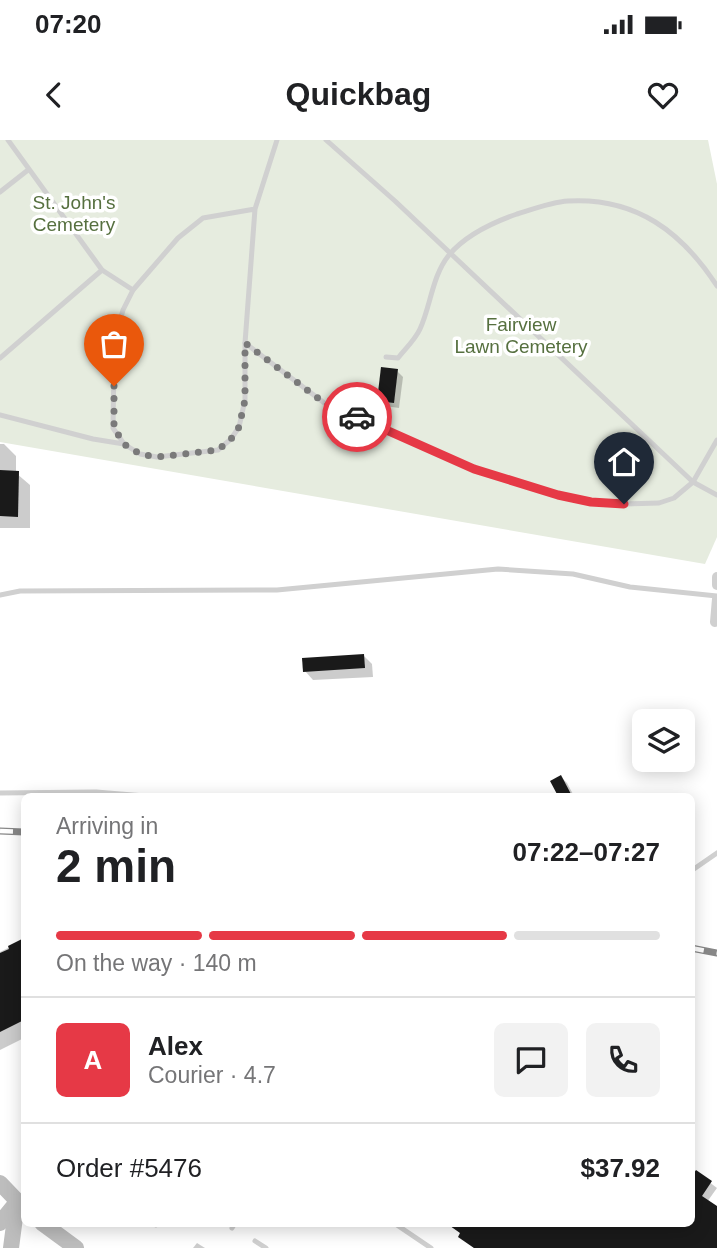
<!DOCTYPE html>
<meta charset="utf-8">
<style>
:root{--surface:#fff;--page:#f2f2f2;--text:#202124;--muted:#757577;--line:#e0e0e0;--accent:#e63946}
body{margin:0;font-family:Arial,sans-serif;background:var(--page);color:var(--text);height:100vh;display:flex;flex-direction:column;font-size:26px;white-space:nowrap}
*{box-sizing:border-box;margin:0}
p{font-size:23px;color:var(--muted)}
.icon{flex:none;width:38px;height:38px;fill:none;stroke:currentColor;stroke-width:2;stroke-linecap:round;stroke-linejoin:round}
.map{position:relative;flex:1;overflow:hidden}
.side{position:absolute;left:21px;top:653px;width:674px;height:434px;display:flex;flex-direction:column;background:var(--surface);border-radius:10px;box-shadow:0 4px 18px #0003}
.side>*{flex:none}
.fabs{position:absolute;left:632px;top:569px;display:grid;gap:14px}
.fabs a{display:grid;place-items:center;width:63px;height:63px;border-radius:10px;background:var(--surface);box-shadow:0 4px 18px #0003;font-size:35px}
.pin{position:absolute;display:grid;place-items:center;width:60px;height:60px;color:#fff;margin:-72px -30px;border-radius:50% 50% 50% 0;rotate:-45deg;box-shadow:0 0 7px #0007}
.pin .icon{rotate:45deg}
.courier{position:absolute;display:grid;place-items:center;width:70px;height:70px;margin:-35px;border:5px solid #e63946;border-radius:50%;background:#fff;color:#222;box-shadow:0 2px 9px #0007}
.headline em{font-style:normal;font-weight:600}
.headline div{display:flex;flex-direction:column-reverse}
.headline{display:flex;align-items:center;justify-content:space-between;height:119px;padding:0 35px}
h1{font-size:46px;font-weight:600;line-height:52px}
.bar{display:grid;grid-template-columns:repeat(4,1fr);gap:10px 7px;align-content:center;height:84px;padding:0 35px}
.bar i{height:9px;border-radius:5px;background:var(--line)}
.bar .current{background:var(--accent)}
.bar p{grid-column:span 4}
.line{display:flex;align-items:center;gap:18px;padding:0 35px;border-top:2px solid var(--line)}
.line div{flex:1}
.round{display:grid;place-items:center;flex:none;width:74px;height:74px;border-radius:10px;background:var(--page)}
.status{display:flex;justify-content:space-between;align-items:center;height:49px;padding:0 35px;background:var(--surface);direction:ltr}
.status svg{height:19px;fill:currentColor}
header{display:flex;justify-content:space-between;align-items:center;height:91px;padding:0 35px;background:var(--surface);font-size:32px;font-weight:600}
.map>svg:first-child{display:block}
.green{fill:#e6ecdf}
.shadow{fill:#0003}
.building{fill:#1a1a1a}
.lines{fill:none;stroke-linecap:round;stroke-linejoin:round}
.service{stroke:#d0d0d0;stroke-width:5}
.minor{stroke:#d0d0d0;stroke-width:10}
.secondary{stroke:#bdbdbd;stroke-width:16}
.rail-casing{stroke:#888;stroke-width:7}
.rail{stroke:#fff;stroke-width:4.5;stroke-dasharray:13;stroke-linecap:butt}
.done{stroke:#7a7a7a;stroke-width:7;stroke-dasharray:0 12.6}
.route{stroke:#e63946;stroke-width:9}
.labels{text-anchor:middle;stroke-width:7;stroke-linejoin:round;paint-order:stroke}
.park-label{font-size:19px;fill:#56703f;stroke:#fff}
</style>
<div class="status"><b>07:20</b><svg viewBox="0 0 49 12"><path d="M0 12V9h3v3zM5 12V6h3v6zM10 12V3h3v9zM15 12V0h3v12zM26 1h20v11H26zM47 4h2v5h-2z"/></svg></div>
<header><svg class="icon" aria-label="back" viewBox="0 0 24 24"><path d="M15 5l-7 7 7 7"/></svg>Quickbag<svg class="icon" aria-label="heart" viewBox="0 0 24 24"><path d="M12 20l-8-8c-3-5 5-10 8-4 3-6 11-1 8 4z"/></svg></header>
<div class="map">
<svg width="717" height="1108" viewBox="0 0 717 1108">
<rect width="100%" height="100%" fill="#fff"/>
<!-- green -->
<polygon class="green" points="0,0 708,0 717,44 717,397 705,424 0,302"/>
<!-- shadow -->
<g class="shadow">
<polygon points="397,231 403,237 399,268 385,266 379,260"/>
<polygon points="0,304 4,304 16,316 16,333 30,345 30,388 0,388"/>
<polygon points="363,515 372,524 373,537 313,540 305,531"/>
<polygon points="561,637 567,643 574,656 560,656 552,642"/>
<polygon points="24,800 24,898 0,910 0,812"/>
<polygon points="696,1032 717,1048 707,1062 717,1068 717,1108 474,1108 460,1097 462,1094 446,1083 691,1083"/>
<polygon points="197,1103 205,1108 193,1108"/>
</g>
<!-- building -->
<g class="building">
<polygon points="381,227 398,229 394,263 377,261"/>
<polygon points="0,330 19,331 18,377 0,376"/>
<polygon points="364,514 365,528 303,532 302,518"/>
<polygon points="561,635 572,656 558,656 550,641"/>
<polygon points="24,798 24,880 0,892 0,813 9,809 8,806"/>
<polygon points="696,1030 712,1041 702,1056 717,1066 717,1108 474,1108 458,1097 460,1093 446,1083 691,1083 691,1037"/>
</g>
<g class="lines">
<!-- service -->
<g class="service">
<polyline points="326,0 395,61 693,342 717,355"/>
<polyline points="0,52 28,30"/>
<polyline points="255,69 203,78 178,98 133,150 123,170 117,192 114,224 113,288 124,304 140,314 157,317 218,310 231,299 239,287 245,260 245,203 255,69 277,0"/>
<polyline points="102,130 133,150"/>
<polyline points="245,203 327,265 474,329 539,350 591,362 624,364 659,363 674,358 693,342 717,300"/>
<path d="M 386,217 L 398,218 C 405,209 415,200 420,189 C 431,165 432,136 449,115 C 465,96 494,82 517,74 C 533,69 552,62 568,61 C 636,57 682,92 717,146"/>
<polyline points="0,218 102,130 8,0"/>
<polyline points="0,275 93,299 124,304"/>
<polyline points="0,455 20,451 277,450 498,429 573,434 630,447 717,456"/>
<polyline points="0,653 96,652 145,656"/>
<polyline points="691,731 717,713"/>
<polyline points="394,1083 431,1108"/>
<polyline points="156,1085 157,1083"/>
<polyline points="232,1088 235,1083"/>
<polyline points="255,1101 266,1108"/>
</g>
<!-- minor -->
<g class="minor">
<polyline points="717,437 717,445"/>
<polyline points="715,482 717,459"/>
</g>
<!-- secondary -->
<g class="secondary">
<polyline points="0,1043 23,1067"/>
<polyline points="0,1083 17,1062"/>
<polyline points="42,1083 76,1108"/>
<polyline points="11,1108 17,1062"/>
</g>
<!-- rail casing -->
<g class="rail-casing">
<g id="rail">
<polyline points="0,691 24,692"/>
<polyline points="691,808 717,813"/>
</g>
</g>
<!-- rail -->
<use href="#rail" class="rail"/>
</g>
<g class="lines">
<!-- done -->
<polyline class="done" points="114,246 114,288 124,304 140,314 157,317 218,310 231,299 239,287 245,260 245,203 327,265 357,277"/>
<!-- route -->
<polyline class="route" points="357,277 474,329 558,355 591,362 624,364"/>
</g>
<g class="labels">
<!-- park labels -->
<g class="park-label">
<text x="74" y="69">St. John's<tspan x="74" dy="22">Cemetery</tspan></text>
<text x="521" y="191">Fairview<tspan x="521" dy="22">Lawn Cemetery</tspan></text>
</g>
</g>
</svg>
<div class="fabs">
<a><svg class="icon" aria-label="layers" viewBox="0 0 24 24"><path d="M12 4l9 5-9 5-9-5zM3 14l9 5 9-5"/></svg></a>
</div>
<div class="pin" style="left:114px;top:246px;background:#ea580c"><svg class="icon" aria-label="bag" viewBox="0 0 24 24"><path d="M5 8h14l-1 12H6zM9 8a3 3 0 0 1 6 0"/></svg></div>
<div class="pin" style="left:624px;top:364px;background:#1f2937"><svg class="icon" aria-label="home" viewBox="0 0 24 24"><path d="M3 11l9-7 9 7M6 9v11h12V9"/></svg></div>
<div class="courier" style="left:357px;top:277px"><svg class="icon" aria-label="car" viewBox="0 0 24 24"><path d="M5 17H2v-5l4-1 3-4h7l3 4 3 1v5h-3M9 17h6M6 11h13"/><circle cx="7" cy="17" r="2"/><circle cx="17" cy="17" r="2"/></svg></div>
<section class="side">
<div class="headline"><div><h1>2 min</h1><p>Arriving in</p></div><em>07:22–07:27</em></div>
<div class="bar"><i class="current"></i><i class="current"></i><i class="current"></i><i></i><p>On the way · 140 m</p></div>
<div class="line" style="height:126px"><b class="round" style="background:var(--accent);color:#fff">A</b><div><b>Alex</b><p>Courier · 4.7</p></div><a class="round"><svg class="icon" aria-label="chat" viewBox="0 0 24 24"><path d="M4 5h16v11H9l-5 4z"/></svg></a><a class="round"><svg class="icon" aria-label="phone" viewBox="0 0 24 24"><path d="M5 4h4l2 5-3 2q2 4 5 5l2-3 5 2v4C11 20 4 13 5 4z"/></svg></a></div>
<div class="line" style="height:91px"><div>Order #5476</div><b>$37.92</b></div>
</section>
</div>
